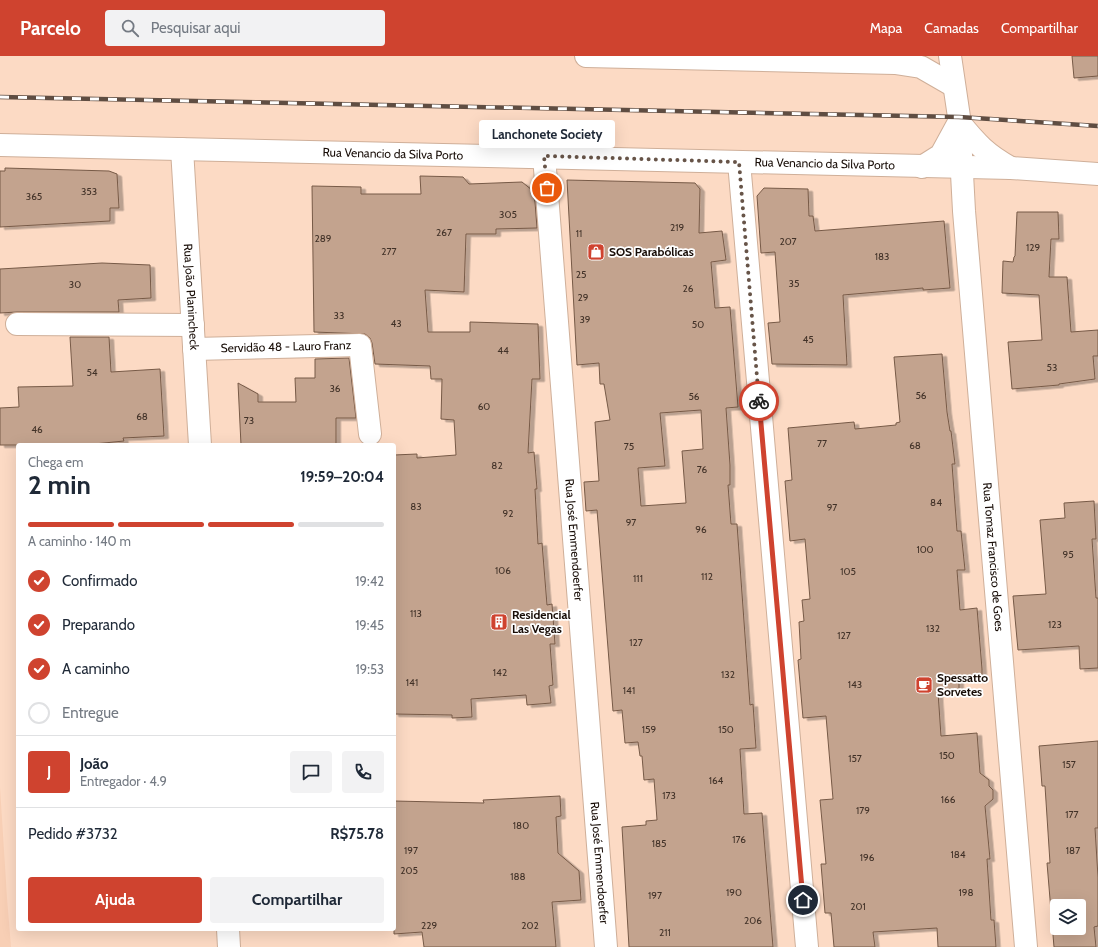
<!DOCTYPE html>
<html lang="pt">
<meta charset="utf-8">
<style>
:root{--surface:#fff;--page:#f2f2f3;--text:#1f2937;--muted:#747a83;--line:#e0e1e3;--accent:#cf432f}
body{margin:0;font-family:Cabin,sans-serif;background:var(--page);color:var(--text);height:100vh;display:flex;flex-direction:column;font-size:15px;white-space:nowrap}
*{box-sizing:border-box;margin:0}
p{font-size:13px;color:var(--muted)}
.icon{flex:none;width:22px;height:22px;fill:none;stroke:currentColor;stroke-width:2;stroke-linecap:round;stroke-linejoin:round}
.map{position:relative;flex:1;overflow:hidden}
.sheet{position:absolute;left:16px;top:387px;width:380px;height:488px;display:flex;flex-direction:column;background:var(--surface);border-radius:4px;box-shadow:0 4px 16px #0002}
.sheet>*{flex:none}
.tools{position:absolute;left:1050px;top:843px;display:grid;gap:8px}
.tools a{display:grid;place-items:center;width:36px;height:36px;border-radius:4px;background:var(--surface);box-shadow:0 4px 16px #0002;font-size:20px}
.pin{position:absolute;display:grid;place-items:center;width:34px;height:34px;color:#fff;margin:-17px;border:2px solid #fff;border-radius:50%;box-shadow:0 1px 4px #0007}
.courier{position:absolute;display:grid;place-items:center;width:40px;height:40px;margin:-20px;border:3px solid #cf432f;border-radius:50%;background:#fff;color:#222;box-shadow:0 1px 5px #0007}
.bubble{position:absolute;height:28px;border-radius:4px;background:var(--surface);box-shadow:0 4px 16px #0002;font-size:13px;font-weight:700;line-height:28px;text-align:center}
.summary em{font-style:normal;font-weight:700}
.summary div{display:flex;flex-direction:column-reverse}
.summary{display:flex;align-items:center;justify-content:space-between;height:68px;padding:0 12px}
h1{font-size:26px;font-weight:700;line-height:30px}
.bar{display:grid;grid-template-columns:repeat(4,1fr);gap:6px 4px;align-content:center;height:48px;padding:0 12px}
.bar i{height:5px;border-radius:3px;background:var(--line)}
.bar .on{background:var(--accent)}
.bar p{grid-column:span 4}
.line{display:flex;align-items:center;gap:10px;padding:0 12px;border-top:1px solid var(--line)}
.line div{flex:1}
.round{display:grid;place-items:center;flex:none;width:42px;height:42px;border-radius:4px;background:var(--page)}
ol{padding:0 12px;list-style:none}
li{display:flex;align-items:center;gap:12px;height:44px}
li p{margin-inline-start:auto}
li .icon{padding:4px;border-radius:50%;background:var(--accent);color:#fff;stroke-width:4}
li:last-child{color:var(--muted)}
li i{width:22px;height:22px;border:2px solid var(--line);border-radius:50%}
.button{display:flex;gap:8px;margin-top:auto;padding:8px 12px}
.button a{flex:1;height:46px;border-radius:4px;background:var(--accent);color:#fff;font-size:16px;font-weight:700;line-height:46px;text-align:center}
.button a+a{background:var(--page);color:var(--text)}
header{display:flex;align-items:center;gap:24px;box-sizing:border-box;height:56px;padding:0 20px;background:var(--accent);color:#fff}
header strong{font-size:19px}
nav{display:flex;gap:22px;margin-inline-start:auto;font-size:14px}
.search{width:280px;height:36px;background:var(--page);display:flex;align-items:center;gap:10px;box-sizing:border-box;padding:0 14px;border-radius:4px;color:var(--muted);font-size:15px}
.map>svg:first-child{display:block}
.built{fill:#f8cfb5}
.building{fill:#c3a38e;stroke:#775a47;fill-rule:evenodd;filter:url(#shadow)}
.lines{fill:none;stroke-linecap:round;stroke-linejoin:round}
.minor-casing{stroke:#cfaf99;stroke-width:24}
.minor{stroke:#fff;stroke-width:22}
.rail-casing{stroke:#5f4d42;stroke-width:4.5}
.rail{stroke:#fff;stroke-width:3;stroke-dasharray:9;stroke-linecap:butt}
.done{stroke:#675448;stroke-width:4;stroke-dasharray:0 7.2}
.route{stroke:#cf432f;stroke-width:5}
.labels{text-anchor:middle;stroke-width:3.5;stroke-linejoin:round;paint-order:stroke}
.number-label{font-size:10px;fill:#423228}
.street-label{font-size:12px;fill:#170c06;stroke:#fff}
.poi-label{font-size:12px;font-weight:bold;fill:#170c06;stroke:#fff;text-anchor:start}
</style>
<header>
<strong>Parcelo</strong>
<div class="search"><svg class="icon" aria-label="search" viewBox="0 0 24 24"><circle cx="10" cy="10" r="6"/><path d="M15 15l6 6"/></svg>Pesquisar aqui</div>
<nav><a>Mapa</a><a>Camadas</a><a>Compartilhar</a></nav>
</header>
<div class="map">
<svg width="1098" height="891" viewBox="0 0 1098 891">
<defs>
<filter id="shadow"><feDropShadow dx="4.5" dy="2.5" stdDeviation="0" flood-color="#0004"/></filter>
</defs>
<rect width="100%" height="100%" fill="#fcdac4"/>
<!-- built -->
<polygon class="built" points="0,731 7,842 11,891 0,891"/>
<!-- building -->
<g class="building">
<polygon points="1072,0 1098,0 1098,20 1074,22"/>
<polygon points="5,112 109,115 117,118 119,152 110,152 110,165 0,171 0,115 5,115"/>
<polygon points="420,120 463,121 469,128 522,126 532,134 535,146 537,172 496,173 496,178 466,178 464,236 425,234 428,276 470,276 470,266 538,268 540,323 532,323 528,397 534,396 537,433 535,433 538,488 542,487 547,549 552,548 555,588 550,588 553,629 549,630 551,647 527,649 526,639 471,643 472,661 452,662 452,659 394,658 394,399 417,398 417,402 456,399 454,364 441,363 442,323 431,323 430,310 375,308 372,287 370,282 365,278 314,276 312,130 361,131 361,138 421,138"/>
<path d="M 567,124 L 695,127 L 700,133 L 699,177 L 722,175 L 726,204 L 711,206 L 715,252 L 730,251 L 738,351 L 726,352 L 730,409 L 730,429 L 728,429 L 731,468 L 737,468 L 750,649 L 753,648 L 756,692 L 740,693 L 744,758 L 762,757 L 773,891 L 629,891 L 622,771 L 646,769 L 646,765 L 657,764 L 654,723 L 644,724 L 642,700 L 640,700 L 638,686 L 625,687 L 622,654 L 613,655 L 597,454 L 586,455 L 584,426 L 599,425 L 595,366 L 610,364 L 604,328 L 600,328 L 599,307 L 577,309 ZM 701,354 L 703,393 L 682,395 L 686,447 L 641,450 L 638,412 L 665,410 L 660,357 Z"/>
<polygon points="764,132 808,133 809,160 813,160 815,175 944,165 950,232 923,234 923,232 843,239 847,309 772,308 768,267 780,266 775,196 761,197 757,140"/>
<polygon points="1017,156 1058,156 1059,183 1051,183 1049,221 1067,221 1071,276 1098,274 1098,300 1093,300 1095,323 1059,328 1059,329 1012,333 1008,286 1042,284 1039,239 1002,237 1003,205 1013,206 1014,201 1015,200"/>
<polygon points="102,207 150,209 151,242 118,244 119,256 17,256 0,257 0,213"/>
<polygon points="70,281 109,281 111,316 160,313 164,380 123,382 124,385 84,389 0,389 0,352 19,351 18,331 73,330"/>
<polygon points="942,298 947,356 950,375 951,375 955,408 952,408 957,475 961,475 965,514 957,514 960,554 977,552 982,613 982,622 959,623 959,634 938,636 941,680 977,677 980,717 989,724 989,730 993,734 993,743 985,750 990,803 987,803 991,864 994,864 996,891 938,891 937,872 873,876 875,891 834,891 831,857 825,857 821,808 826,808 820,744 833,743 826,660 803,662 798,604 801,603 799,566 804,565 802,544 810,543 805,483 790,485 785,425 792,424 788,372 854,366 855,373 896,369 896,367 900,366 894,301"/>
<polygon points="349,302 356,362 336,362 336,389 241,389 238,327 258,338 258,346 296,346 295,322 315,322 315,303"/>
<polygon points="1094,445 1096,483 1092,483 1096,542 1098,542 1098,612 1080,613 1079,590 1018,594 1013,540 1046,538 1040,464 1065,462 1064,447"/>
<path d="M 1098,685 L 1098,772 L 1095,772 L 1098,821 L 1098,870 L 1094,871 L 1096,891 L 1054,891 L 1047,807 L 1050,807 L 1045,730 L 1042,730 L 1039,690 ZM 1057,850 L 1079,850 L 1079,872 L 1057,872 Z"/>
<polygon points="560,740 561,760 556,761 558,797 579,815 581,844 552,846 556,891 424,891 422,876 394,878 394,745 484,747 483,744"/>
</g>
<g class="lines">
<!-- minor casing -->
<g class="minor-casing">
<g id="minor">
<polyline points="586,0 895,7 921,11 954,30"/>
<path id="s1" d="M 950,0 L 959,61 L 964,155 L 1026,891"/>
<path d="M 959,66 C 977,88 986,98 1011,112"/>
<path id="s2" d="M 0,89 L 1011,112 L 1098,118"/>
<path id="s3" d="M 182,93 L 200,389"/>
<path id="s4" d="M 544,100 L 606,891"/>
<polyline points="739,106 807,891"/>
<polyline points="922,111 941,99 959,66"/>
<polyline points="17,268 193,269"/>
<path id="s5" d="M 194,293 L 360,289 L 370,378"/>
<polyline points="228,873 229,891"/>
</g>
</g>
<!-- minor -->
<use href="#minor" class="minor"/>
<!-- rail casing -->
<g class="rail-casing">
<polyline id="rail" points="0,41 959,61 1098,70"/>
</g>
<!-- rail -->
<use href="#rail" class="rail"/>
</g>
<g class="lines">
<!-- done -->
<polyline class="done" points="547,132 544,100 739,106 759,345"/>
<!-- route -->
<polyline class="route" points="759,345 803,844"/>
</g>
<!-- icons -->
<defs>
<g id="shop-square" transform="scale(0.9)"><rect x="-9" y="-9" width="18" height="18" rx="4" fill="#cf432f" stroke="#fff"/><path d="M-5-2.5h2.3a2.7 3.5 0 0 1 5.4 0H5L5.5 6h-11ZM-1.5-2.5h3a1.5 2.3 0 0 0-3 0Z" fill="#fff"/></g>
<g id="building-square" transform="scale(0.9)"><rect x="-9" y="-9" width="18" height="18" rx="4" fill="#cf432f" stroke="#fff"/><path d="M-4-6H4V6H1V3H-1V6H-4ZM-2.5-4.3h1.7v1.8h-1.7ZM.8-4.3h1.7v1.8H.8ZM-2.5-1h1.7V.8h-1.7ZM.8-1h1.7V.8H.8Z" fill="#fff"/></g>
<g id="cafe-square" transform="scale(0.9)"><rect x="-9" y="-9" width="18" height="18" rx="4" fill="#cf432f" stroke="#fff"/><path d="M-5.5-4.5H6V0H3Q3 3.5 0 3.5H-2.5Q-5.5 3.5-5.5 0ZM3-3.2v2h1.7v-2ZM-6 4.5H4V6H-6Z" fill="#fff"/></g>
</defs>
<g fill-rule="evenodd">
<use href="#shop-square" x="596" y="196"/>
<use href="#building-square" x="499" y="566"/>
<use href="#cafe-square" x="924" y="629"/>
</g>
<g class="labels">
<!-- number labels -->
<g class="number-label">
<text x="89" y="139">353</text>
<text x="34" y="144">365</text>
<text x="508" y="162">305</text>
<text x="677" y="175">219</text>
<text x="444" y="180">267</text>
<text x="579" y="181">11</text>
<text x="323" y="186">289</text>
<text x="788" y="189">207</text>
<text x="1033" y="195">129</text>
<text x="389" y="199">277</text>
<text x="882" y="204">183</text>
<text x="581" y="222">25</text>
<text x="794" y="231">35</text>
<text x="75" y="232">30</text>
<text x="688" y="236">26</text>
<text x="583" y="245">29</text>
<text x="339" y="263">33</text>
<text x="585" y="267">39</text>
<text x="396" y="271">43</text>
<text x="698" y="272">50</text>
<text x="808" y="287">45</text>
<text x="503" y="298">44</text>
<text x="1052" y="315">53</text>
<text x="92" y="320">54</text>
<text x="335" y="336">36</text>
<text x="921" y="343">56</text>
<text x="694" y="344">56</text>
<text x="484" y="354">60</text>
<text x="142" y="364">68</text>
<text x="249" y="368">73</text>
<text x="37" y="377">46</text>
<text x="822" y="391">77</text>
<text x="915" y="393">68</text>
<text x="629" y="394">75</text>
<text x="497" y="413">82</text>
<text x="702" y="417">76</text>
<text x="936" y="450">84</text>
<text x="416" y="454">83</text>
<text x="832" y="455">97</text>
<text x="508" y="461">92</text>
<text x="631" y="470">97</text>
<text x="701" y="477">96</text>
<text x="925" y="497">100</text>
<text x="1068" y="502">95</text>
<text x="503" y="518">106</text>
<text x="848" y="519">105</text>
<text x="707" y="524">112</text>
<text x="638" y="526">111</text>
<text x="416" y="561">113</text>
<text x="1055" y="572">123</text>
<text x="933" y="576">132</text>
<text x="844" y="583">127</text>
<text x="636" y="590">127</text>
<text x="500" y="620">142</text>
<text x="728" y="622">132</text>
<text x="412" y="630">141</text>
<text x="855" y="632">143</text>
<text x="629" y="638">141</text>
<text x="649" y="677">159</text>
<text x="726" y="677">150</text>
<text x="947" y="703">150</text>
<text x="855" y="706">157</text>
<text x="1069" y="712">157</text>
<text x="716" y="728">164</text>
<text x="669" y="743">173</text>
<text x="948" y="747">166</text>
<text x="863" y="758">179</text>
<text x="1072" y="762">177</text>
<text x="521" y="773">180</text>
<text x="739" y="787">176</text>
<text x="659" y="791">185</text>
<text x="411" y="798">197</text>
<text x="1073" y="798">187</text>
<text x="958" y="802">184</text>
<text x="867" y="805">196</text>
<text x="409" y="818">205</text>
<text x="518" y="824">188</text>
<text x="734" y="840">190</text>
<text x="966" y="840">198</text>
<text x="655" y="843">197</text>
<text x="858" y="854">201</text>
<text x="753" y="868">206</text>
<text x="429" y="873">229</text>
<text x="530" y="873">202</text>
<text x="665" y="880">211</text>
</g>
<!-- street labels -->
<g class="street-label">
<text dy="4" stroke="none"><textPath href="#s2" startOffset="393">Rua Venancio da Silva Porto</textPath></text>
<text dy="4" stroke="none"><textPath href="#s2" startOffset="825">Rua Venancio da Silva Porto</textPath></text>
<text dy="4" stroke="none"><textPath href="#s3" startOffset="148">Rua João Planincheck</textPath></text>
<text dy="4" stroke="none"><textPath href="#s5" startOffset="92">Servidão 48 - Lauro Franz</textPath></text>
<text dy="4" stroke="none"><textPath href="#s4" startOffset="385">Rua José Emmendoerfer</textPath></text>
<text dy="4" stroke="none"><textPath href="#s1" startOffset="503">Rua Tomaz Francisco de Goes</textPath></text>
<text dy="4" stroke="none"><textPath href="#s4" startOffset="709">Rua José Emmendoerfer</textPath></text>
</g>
<!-- poi labels -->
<g class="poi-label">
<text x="609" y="200">SOS Parabólicas</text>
<text x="512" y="563">Residencial<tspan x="512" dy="14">Las Vegas</tspan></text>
<text x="937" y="626">Spessatto<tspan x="937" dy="14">Sorvetes</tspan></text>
</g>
</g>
</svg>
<div class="tools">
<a><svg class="icon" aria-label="layers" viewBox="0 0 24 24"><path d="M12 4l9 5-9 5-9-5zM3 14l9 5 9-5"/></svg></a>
</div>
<div class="pin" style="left:547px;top:132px;background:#ea580c"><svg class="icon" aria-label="bag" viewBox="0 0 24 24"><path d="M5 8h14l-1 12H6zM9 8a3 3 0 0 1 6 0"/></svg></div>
<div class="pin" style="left:803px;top:844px;background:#1f2937"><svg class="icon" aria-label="home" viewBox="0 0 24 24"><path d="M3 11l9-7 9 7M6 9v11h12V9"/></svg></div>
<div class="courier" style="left:759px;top:345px"><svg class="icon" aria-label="bike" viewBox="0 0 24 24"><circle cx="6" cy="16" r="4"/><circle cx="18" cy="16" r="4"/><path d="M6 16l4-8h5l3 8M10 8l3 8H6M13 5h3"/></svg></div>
<div class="bubble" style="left:479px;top:64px;width:136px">Lanchonete Society</div>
<section class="sheet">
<div class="summary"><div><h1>2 min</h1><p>Chega em</p></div><em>19:59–20:04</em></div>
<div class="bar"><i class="on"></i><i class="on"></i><i class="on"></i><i></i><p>A caminho · 140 m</p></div>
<ol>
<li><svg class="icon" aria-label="check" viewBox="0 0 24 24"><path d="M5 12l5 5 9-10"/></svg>Confirmado<p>19:42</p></li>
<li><svg class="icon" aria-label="check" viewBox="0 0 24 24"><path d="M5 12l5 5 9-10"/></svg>Preparando<p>19:45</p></li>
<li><svg class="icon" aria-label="check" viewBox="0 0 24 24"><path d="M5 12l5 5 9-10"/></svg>A caminho<p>19:53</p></li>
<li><i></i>Entregue</li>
</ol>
<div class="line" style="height:72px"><b class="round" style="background:var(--accent);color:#fff">J</b><div><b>João</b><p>Entregador · 4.9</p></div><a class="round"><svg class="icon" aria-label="chat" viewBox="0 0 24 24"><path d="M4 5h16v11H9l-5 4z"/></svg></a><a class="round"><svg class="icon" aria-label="phone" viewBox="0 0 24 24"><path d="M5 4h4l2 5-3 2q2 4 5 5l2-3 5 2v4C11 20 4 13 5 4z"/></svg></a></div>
<div class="line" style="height:52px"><div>Pedido #3732</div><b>R$75.78</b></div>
<div class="button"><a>Ajuda</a><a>Compartilhar</a></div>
</section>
</div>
